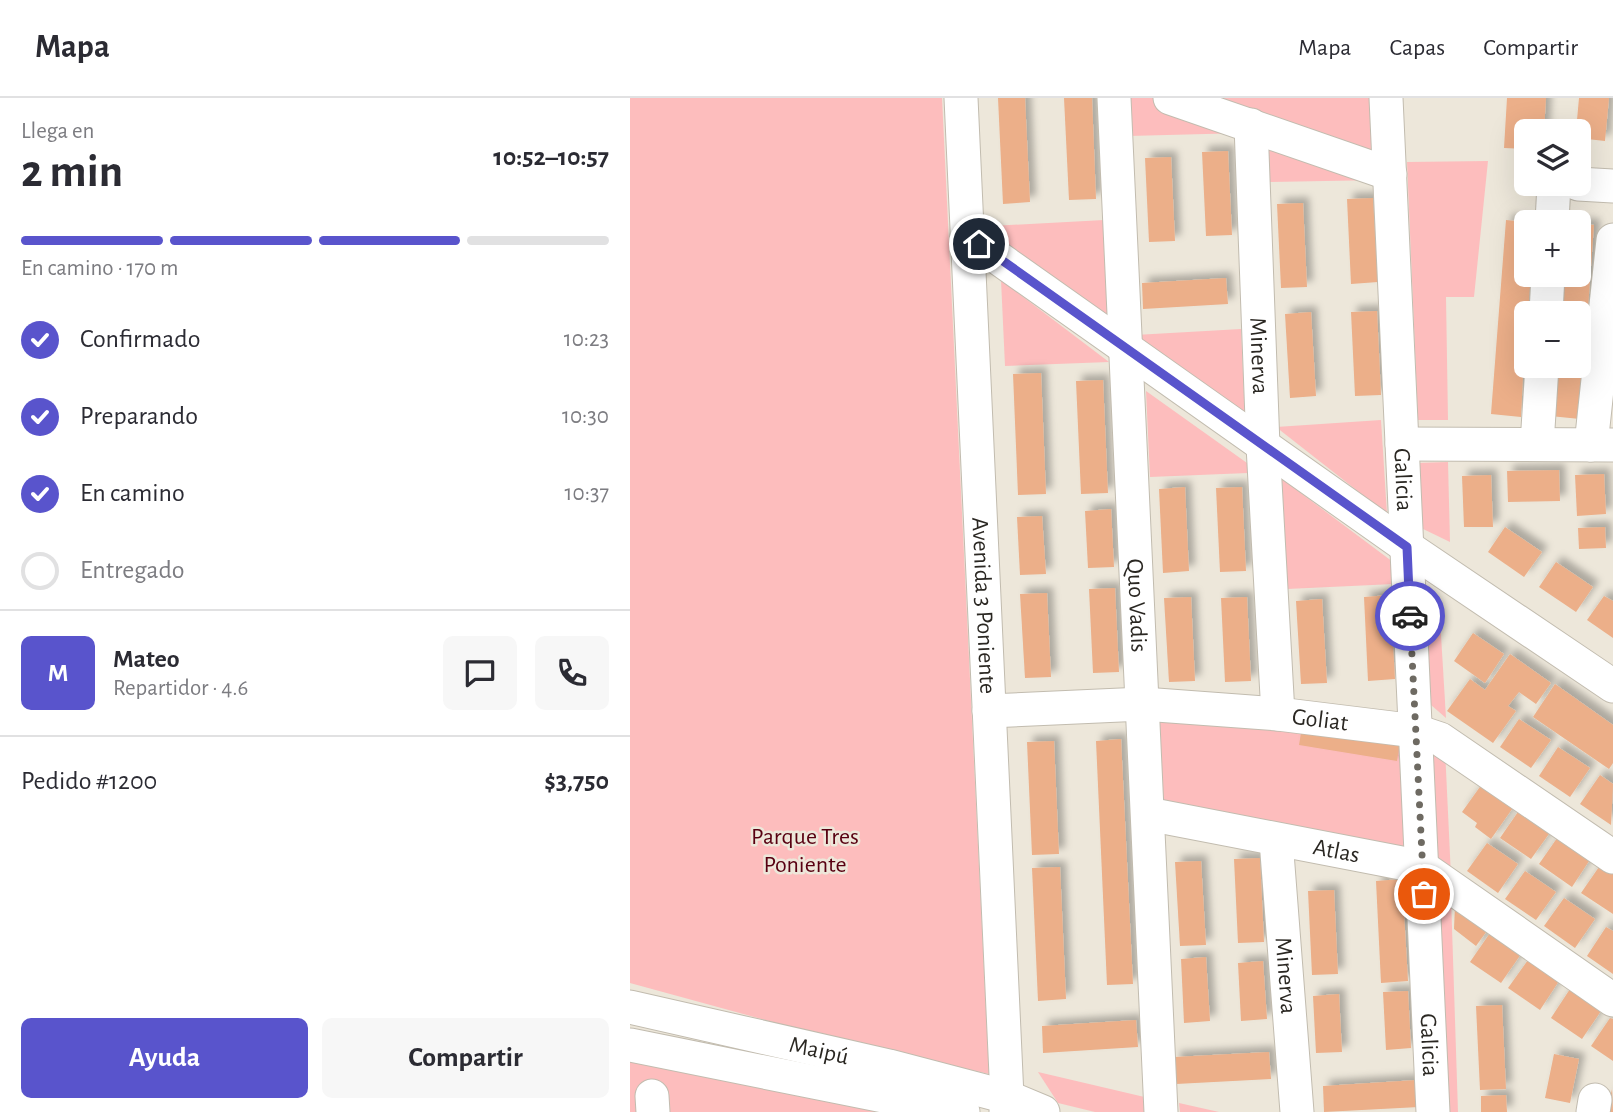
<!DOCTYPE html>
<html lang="es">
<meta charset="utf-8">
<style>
:root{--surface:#fff;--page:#f7f7f7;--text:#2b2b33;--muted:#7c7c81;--line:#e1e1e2;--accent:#5954cc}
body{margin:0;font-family:"Alegreya Sans",sans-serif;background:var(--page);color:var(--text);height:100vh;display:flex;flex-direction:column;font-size:26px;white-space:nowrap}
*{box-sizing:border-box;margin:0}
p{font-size:23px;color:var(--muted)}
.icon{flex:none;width:38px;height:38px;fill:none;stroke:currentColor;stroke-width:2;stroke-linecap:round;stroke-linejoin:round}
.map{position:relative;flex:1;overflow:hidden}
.details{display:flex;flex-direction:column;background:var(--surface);width:630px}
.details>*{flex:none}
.buttons{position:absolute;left:884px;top:21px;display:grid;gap:14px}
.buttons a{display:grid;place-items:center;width:77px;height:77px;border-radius:10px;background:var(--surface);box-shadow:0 7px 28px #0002;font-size:35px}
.pin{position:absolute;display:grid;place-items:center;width:60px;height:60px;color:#fff;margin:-30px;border:4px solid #fff;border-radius:50%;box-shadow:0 2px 7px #0007}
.courier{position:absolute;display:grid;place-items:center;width:70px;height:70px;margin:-35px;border:5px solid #5954cc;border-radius:50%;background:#fff;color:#222;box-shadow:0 2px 9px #0007}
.overview em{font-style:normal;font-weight:600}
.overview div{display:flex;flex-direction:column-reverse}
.overview{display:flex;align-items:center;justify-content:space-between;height:119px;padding:0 21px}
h1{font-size:46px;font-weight:600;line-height:52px}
.bar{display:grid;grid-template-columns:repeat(4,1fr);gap:10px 7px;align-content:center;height:84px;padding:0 21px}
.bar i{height:9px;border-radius:5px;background:var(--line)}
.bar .active{background:var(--accent)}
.bar p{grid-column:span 4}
.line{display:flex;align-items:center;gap:18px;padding:0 21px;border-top:2px solid var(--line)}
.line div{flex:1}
.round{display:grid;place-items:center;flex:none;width:74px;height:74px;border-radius:10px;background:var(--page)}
ol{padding:0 21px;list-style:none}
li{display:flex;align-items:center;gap:21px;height:77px}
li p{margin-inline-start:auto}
li .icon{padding:7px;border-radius:50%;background:var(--accent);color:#fff;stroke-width:4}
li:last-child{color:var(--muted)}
li i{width:38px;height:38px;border:4px solid var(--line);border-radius:50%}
.primary-button{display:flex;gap:14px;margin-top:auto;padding:14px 21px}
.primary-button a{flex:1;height:80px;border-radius:10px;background:var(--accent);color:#fff;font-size:28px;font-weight:600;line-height:80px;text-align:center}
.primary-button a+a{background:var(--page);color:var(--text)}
header{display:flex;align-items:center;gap:42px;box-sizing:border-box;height:98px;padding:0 35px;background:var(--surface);border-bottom:2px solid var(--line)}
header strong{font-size:33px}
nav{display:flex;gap:38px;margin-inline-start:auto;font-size:24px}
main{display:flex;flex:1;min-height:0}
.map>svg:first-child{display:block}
.green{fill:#fdbdbd}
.building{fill:#ecaf89;filter:url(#shadow)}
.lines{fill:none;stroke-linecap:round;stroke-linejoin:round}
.minor-casing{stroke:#c2bcaf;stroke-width:35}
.minor{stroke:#fff;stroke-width:33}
.done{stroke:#6e6a62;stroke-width:7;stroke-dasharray:0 12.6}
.route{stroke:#5954cc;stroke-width:9}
.labels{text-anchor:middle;stroke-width:5;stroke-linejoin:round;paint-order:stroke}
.street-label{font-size:24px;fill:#2a2722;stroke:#ede7da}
.park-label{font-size:24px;fill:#580011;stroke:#ede7da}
</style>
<header>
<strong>Mapa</strong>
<nav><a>Mapa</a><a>Capas</a><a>Compartir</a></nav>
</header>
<main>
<section class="details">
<div class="overview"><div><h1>2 min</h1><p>Llega en</p></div><em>10:52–10:57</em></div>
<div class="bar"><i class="active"></i><i class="active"></i><i class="active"></i><i></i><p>En camino · 170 m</p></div>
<ol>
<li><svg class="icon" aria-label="check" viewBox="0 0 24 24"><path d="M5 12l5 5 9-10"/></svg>Confirmado<p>10:23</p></li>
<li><svg class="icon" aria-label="check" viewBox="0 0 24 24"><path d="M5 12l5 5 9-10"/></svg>Preparando<p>10:30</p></li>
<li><svg class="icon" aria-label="check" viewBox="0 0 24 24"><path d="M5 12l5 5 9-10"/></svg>En camino<p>10:37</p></li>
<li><i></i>Entregado</li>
</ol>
<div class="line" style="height:126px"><b class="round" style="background:var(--accent);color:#fff">M</b><div><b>Mateo</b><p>Repartidor · 4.6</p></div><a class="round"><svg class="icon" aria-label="chat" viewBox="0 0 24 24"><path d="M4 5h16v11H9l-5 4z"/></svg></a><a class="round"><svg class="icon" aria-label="phone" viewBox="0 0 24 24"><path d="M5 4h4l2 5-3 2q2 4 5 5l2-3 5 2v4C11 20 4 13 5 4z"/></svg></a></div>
<div class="line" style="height:91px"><div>Pedido #1200</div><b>$3,750</b></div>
<div class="primary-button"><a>Ayuda</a><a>Compartir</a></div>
</section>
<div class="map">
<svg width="983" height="1014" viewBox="0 0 983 1014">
<defs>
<filter id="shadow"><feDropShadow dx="6" dy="-6" stdDeviation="3.5" flood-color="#0004"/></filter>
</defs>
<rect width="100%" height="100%" fill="#ede7da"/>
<!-- green -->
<g class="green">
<polygon points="0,0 312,0 359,976 201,940 0,885"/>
<polygon points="496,0 524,0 615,35 498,38"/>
<polygon points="566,0 754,0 757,63"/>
<polygon points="631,37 751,82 635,84"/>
<polygon points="858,63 844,199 816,199 818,322 788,322 777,64"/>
<polygon points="474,122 479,231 362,145 361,128"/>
<polygon points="371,182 479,264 375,268"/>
<polygon points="611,231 615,321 505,237"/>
<polygon points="516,293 617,365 618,375 520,379"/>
<polygon points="751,322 757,416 646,329"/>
<polygon points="818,364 820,444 789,429 787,365"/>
<polygon points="652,381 763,464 764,486 657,491"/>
<polygon points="787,486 809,504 816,620 793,600"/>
<polygon points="524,617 778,640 788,751 530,711"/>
<polygon points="798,643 815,651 821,778 806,765"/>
<polygon points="807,790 821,799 828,1014 810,1014"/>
<polygon points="0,956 272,1014 0,1014"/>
<polygon points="408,974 523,1001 523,1014 465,1014 428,1005"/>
<polygon points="549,1005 589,1014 550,1014"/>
</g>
<!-- building -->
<g class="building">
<polygon points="368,0 395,0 400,104 373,106"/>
<polygon points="434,0 462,0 466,101 439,102"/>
<polygon points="877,0 916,0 914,33 896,33 896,51 874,50"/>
<polygon points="949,0 979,0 975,43 948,40 948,33 946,33"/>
<polygon points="598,53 602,137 576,138 572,54"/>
<polygon points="541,59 545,143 519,144 515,60"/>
<polygon points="743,100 748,184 721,186 717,101"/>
<polygon points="673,105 677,189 651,190 647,106"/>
<polygon points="876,122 896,124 896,177 901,177 898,215 896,215 891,319 861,316"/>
<polygon points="948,126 964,127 950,321 920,318 924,268 948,268 948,215 928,215 931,177 948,177"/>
<polygon points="596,180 598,206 513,211 512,185"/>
<polygon points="747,213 751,297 725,298 721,214"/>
<polygon points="681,214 686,298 660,300 655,216"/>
<polygon points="411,275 416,396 388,397 383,276"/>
<polygon points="473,282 478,395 451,396 446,283"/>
<polygon points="929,372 930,403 878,404 877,373"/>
<polygon points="974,376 976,416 947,418 945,377"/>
<polygon points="861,377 863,429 834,429 832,378"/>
<polygon points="555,389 559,473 533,475 529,391"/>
<polygon points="612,389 616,473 590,474 586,390"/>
<polygon points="481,411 484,469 458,470 455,413"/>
<polygon points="412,418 416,476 390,477 387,419"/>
<polygon points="875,429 912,454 894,479 858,454"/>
<polygon points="975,429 976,450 949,451 948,430"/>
<polygon points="926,464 963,489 946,514 909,489"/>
<polygon points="485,490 489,574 463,575 459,491"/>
<polygon points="417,495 421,579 395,580 390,496"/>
<polygon points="760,497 765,581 738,583 734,499"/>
<polygon points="974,498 983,503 983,540 957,522"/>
<polygon points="561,499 565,583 539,584 534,500"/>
<polygon points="617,499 621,583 595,584 591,500"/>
<polygon points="692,501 697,585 671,586 666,503"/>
<polygon points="843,535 874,556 855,585 824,563"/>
<polygon points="880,556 921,585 906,606 889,594 878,608 886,613 863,645 817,613 840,581 855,592"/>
<polygon points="925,586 983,627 983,665 979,671 903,619"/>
<polygon points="889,621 921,642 901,670 870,649"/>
<polygon points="672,629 770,644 767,663 669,647"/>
<polygon points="491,641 503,886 477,887 466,643"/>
<polygon points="424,643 429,756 402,757 397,644"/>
<polygon points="928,649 960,670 940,699 909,678"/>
<polygon points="970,677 983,686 981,727 950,706"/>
<polygon points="852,686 887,704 861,741 845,729 847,725 832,714"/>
<polygon points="890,711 921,733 901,761 870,740"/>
<polygon points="932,733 961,760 942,789 909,766"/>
<polygon points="857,745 888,766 868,795 837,773"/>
<polygon points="630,760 634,844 608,845 604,761"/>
<polygon points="571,763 576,847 550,848 545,764"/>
<polygon points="971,766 983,774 983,816 951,795"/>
<polygon points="430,769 436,901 408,903 402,770"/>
<polygon points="895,773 926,794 906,822 875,801"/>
<polygon points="772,781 778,883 751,885 746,783"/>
<polygon points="704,792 708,876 682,877 678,793"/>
<polygon points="934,800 965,821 945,850 914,828"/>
<polygon points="825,807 859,830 846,848 824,831"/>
<polygon points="976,829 983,833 983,876 957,858"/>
<polygon points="860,835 891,856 871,885 840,864"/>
<polygon points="576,859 580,923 554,925 551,861"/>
<polygon points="898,862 929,883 910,912 878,890"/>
<polygon points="633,863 637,921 611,923 608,865"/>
<polygon points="940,891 971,913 952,941 921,920"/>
<polygon points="778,893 781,950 756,952 753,894"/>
<polygon points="709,896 712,954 686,955 683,898"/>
<polygon points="872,907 876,991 850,992 846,908"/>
<polygon points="980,920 983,921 983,963 961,948"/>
<polygon points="506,922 508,949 413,955 412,928"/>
<polygon points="639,954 641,981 546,986 544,959"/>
<polygon points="924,956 949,961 940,1005 915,1000"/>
<polygon points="787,982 789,1009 694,1014 693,988"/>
<polygon points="982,991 983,1014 977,1014"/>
<polygon points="876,997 877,1014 851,1014 851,998"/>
</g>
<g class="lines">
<!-- minor casing -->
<g class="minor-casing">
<g id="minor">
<path id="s1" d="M 331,0 L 377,999 L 376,1014"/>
<path id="s2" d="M 484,0 L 531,1014"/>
<polyline points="540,0 760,76"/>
<path id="s3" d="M 756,0 L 803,1014"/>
<path id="s4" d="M 621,27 L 633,348 L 648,616"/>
<polyline points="948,86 983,88"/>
<polyline points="922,124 924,86"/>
<polyline points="337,138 777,449 983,588"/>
<polyline points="916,215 918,177"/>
<polyline points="772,346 983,347"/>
<polyline points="907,346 912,268"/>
<polyline points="961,347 983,142"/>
<path id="s5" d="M 359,613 L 513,606 L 648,616 L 786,633 L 810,641 L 983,759"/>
<path id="s6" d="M 518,716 L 792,769 L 983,902"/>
<path id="s7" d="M 646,742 L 667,1014"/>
<path id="s8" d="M 0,909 L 259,968 L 377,999 L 413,1014"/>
<polyline points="0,947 333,1014"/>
<polyline points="22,998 23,1014"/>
<polyline points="963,1014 965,1002"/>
</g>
</g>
<!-- minor -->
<use href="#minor" class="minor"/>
</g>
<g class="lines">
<!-- done -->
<polyline class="done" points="780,518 794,796"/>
<!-- route -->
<polyline class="route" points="349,146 777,449 780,518"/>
</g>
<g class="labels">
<!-- street labels -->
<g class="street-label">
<text dy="8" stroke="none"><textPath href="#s4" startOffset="231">Minerva</textPath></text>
<text dy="8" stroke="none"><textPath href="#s3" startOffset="382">Galicia</textPath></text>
<text dy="8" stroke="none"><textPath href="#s1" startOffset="508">Avenida 3 Poniente</textPath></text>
<text dy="8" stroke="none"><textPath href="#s2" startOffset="508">Quo Vadis</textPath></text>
<text dy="8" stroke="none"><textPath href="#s5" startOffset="332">Goliat</textPath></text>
<text dy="8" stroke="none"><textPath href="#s6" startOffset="192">Atlas</textPath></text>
<text dy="8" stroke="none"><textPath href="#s7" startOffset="136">Minerva</textPath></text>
<text dy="8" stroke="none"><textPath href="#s3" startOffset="948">Galicia</textPath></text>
<text dy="8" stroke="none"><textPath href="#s8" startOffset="194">Maipú</textPath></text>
</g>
<!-- park labels -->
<g class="park-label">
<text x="175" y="746">Parque Tres<tspan x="175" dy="28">Poniente</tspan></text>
</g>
</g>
</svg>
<div class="buttons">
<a><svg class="icon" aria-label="layers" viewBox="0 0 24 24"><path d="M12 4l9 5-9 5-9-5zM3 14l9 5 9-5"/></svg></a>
<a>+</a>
<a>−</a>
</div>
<div class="pin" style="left:794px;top:796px;background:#ea580c"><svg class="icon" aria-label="bag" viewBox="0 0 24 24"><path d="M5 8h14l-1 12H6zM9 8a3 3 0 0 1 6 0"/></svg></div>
<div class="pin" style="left:349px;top:146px;background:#1f2937"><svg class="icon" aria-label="home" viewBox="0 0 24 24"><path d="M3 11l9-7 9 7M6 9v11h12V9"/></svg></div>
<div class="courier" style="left:780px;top:518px"><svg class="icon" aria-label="car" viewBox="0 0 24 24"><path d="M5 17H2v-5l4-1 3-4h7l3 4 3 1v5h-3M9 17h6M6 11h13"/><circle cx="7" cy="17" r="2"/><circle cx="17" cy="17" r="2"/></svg></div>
</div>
</main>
